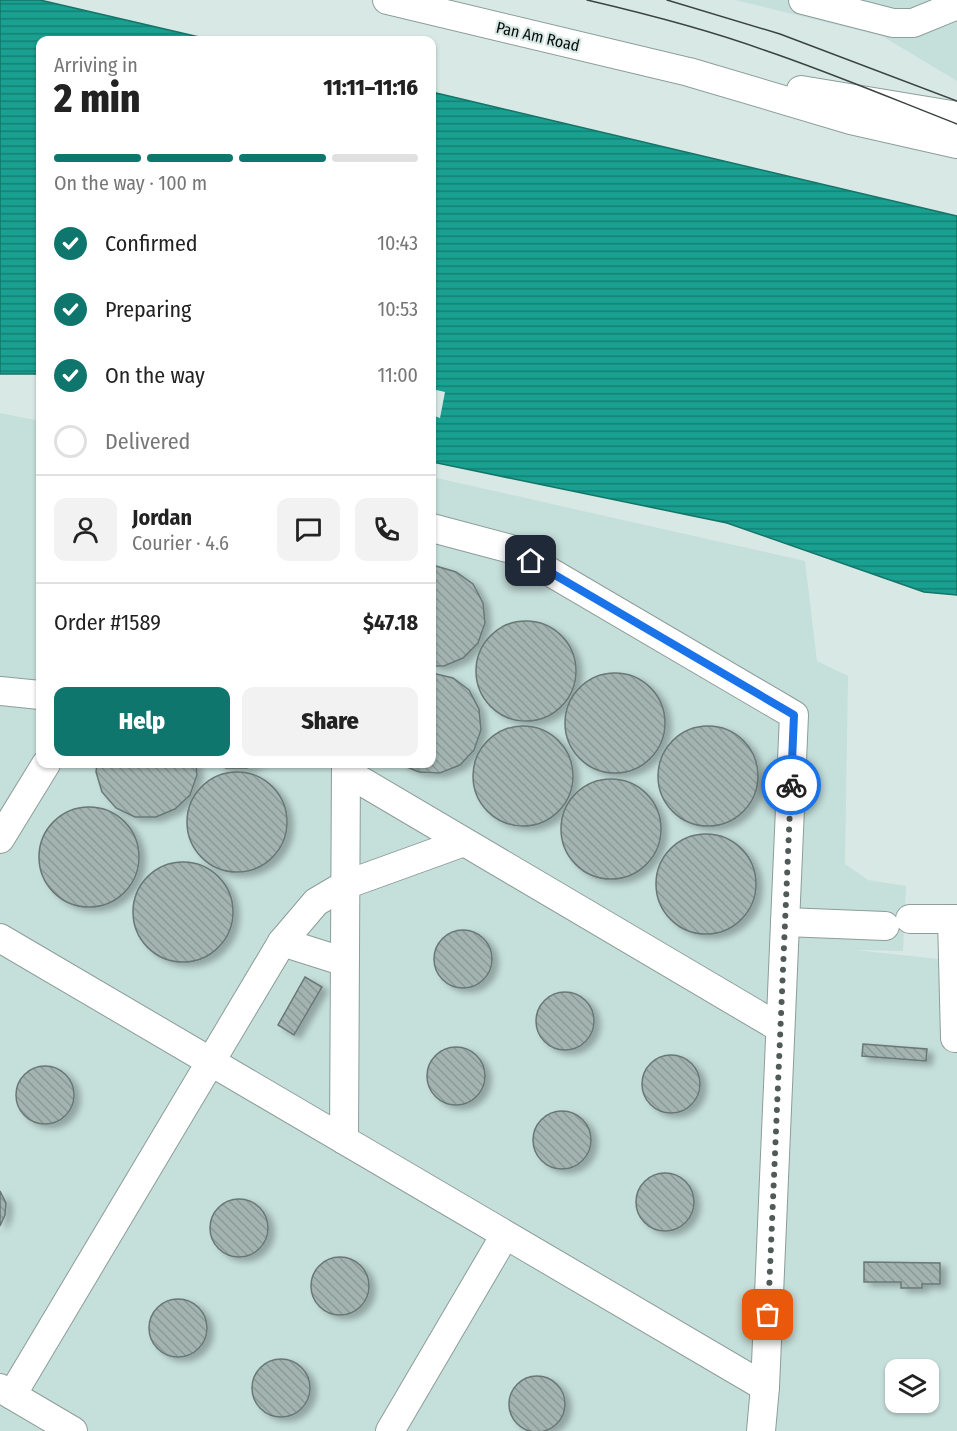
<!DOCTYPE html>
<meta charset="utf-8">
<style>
:root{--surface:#fff;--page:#f2f2f2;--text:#222;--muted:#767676;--line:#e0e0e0;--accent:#0f766e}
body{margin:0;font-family:"Fira Sans Condensed",sans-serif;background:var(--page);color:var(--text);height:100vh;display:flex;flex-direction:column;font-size:22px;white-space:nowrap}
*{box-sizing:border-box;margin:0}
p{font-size:20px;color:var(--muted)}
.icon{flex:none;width:33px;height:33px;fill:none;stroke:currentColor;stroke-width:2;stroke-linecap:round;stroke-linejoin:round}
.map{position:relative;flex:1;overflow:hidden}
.panel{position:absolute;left:36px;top:36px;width:400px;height:732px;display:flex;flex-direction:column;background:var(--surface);border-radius:12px;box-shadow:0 2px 4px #0004}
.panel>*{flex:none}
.buttons{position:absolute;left:885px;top:1359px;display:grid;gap:12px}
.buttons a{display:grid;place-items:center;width:54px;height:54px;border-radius:12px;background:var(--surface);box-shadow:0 2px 4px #0004;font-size:30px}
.pin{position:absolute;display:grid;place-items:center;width:51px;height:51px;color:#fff;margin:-26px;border-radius:12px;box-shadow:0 3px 9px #0006}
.courier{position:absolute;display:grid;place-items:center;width:60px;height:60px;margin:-30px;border:4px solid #1a73e8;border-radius:50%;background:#fff;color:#222;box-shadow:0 2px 8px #0007}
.overview em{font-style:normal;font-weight:800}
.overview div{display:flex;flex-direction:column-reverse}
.overview{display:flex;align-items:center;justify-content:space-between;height:102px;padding:0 18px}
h1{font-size:39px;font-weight:800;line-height:45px}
.bar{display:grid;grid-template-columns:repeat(4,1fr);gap:9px 6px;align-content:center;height:72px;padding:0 18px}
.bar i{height:8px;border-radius:4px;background:var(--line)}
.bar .active{background:var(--accent)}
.bar p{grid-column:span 4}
.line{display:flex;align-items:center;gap:15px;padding:0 18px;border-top:2px solid var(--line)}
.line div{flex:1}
.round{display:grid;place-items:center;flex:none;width:63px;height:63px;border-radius:12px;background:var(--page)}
ol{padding:0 18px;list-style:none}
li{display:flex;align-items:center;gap:18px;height:66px}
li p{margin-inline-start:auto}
li .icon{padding:6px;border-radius:50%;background:var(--accent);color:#fff;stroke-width:4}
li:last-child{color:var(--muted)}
li i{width:33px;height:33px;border:3px solid var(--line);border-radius:50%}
.primary-button{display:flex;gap:12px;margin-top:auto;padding:12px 18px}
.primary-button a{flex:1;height:69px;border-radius:12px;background:var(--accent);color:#fff;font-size:24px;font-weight:800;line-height:69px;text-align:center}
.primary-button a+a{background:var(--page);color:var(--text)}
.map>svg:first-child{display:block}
.built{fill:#c5dfda;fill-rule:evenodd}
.water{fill:url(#water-rules);stroke:#147468;stroke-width:1.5}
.pier{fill:#d8e9e5}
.building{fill:url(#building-back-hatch);stroke:#697875;stroke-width:1.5;filter:url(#shadow)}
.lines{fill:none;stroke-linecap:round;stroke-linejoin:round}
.minor-casing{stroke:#8d9d99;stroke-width:30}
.minor{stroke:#fff;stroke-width:28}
.tram{stroke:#3a4341;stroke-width:1.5}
.done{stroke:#505a58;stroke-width:6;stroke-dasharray:0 10.8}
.route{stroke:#1a73e8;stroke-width:8}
.labels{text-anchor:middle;stroke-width:4.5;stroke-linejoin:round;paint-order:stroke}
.street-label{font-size:16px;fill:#070d0c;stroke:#d8e9e5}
</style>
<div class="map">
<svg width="957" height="1431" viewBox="0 0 957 1431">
<defs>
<pattern id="water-rules" width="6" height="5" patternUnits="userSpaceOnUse" patternTransform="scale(1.5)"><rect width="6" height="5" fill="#19a090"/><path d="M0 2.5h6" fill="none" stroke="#148174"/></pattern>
<pattern id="building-back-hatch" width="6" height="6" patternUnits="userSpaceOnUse" patternTransform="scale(1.5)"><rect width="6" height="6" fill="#a3b4b0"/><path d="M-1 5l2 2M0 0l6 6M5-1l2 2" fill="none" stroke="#8b9a96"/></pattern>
<filter id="shadow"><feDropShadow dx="6" dy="4" stdDeviation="3" flood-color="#0004"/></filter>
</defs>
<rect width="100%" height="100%" fill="#d8e9e5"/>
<!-- built -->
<g class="built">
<polygon points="735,0 957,0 957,81 882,36"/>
<path d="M 0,413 L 40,421 L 40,764 L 432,764 L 432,477 L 805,561 L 817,661 L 848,676 L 845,864 L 868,880 L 906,886 L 903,951 L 855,950 L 957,961 L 957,1431 L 0,1431 ZM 896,1370 L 928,1370 L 928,1402 L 896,1402 Z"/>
</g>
<!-- water -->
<g class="water">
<polygon points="0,0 40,0 212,40 40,40 40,374 0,374"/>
<polygon points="432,92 957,216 957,595 924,592 727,523 432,462"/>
</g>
<!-- pier -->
<polygon class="pier" points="432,389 445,392 440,418 434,416 432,425"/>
<!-- building -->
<g class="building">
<polygon points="436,566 456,572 473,584 483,603 485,623 478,643 463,658 444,666 432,666 432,567"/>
<circle cx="526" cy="671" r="50"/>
<polygon points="432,673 453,678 469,690 479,709 481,730 474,750 460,765 440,773 419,772 400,764 432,764"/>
<circle cx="615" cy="723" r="50"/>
<circle cx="708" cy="776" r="50"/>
<circle cx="523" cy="776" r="50"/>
<polygon points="97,764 196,764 197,775 190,795 175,809 156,817 135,817 116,808 102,792 96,772"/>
<polygon points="217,764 259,764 247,768 226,768"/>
<circle cx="237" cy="822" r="50"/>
<circle cx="611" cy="829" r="50"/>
<circle cx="89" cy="857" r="50"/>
<circle cx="706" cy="884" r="50"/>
<circle cx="183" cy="912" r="50"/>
<circle cx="463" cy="959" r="29"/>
<polygon points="305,977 322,987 294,1035 278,1025"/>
<circle cx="565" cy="1021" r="29"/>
<polygon points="863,1044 927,1049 926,1061 862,1056"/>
<circle cx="456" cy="1076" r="29"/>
<circle cx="671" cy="1084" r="29"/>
<circle cx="45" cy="1095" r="29"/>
<circle cx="562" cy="1140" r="29"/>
<circle cx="665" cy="1202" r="29"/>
<polygon points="0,1191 6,1203 5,1215 0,1226"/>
<circle cx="239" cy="1228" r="29"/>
<circle cx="340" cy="1286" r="29"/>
<polygon points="864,1262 940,1263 940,1284 922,1284 922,1288 901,1288 901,1282 864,1282"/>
<circle cx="178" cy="1328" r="29"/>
<circle cx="281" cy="1388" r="29"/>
<circle cx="537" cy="1404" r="28"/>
</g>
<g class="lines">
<!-- minor casing -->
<g class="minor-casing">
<g id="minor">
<polyline points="387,0 689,72 851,120 957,144"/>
<polyline points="803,0 893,23 913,23 957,5"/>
<polyline points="801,90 957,116"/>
<polyline points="432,528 511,549 794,715 765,1387 761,1431"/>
<polyline points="0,691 40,695"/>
<polyline points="346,772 780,1028"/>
<polyline points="0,839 46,764"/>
<polyline points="910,919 957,919"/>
<polyline points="952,919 955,1038"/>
<polyline points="785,922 885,926"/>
<polyline points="0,938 765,1387"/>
<polyline points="282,942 345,962"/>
<polyline points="344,1140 346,764"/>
<polyline points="0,1388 73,1431"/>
<polyline points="12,1395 282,942 316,902 345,885 464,842"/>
<polyline points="390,1431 505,1235"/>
</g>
</g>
<!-- minor -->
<use href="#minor" class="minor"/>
<!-- tram -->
<g class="tram">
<path d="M 587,0 C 647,14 706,29 764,50 C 829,72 893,99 957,124"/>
<polyline points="667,0 780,34 957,101"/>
</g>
</g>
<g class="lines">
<!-- done -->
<polyline class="done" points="768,1315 791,785"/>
<!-- route -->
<polyline class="route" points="531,561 794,715 791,785"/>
</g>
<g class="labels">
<!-- street labels -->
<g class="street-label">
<text transform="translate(538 36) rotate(13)" y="6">Pan Am Road</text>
</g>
</g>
</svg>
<div class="buttons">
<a><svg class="icon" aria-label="layers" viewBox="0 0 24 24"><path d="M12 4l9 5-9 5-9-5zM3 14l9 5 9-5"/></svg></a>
</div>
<div class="pin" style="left:768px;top:1315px;background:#ea580c"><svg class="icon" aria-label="bag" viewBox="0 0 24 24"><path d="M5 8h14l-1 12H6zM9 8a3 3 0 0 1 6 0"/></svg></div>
<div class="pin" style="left:531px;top:561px;background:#1f2937"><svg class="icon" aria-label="home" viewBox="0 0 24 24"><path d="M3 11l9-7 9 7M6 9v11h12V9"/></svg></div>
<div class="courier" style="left:791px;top:785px"><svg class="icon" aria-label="bike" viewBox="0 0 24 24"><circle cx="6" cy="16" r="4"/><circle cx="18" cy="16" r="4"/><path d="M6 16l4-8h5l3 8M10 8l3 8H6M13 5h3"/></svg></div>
<section class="panel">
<div class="overview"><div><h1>2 min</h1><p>Arriving in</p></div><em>11:11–11:16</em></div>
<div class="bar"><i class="active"></i><i class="active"></i><i class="active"></i><i></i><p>On the way · 100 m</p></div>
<ol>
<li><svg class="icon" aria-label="check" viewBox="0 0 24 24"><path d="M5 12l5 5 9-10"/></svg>Confirmed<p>10:43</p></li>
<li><svg class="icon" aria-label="check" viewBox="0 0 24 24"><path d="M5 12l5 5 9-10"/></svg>Preparing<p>10:53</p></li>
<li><svg class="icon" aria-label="check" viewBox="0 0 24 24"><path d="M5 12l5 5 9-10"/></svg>On the way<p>11:00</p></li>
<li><i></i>Delivered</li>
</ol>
<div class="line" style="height:108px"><a class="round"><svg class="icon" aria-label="person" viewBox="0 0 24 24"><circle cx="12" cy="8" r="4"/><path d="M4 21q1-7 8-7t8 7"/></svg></a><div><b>Jordan</b><p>Courier · 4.6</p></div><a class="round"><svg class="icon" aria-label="chat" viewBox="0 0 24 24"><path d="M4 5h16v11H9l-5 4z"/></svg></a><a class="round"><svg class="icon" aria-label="phone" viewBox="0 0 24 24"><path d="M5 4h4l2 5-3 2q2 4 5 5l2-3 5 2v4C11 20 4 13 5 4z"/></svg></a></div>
<div class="line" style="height:78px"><div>Order #1589</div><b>$47.18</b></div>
<div class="primary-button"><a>Help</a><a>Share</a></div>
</section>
</div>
